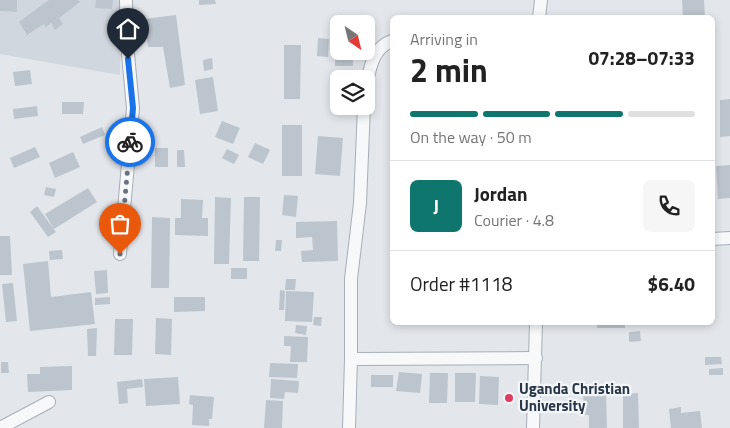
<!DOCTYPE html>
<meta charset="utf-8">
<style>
:root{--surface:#fff;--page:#f6f6f6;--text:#222;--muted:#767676;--line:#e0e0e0;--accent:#0f766e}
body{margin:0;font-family:"Titillium Web",sans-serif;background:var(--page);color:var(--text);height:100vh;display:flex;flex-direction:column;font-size:19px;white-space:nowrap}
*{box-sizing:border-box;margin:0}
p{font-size:16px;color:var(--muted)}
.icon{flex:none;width:28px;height:28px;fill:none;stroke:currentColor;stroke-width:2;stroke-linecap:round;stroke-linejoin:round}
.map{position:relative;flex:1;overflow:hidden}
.panel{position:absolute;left:390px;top:15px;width:325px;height:310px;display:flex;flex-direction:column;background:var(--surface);border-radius:8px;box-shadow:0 2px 8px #0003}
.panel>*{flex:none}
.needle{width:32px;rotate:145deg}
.buttons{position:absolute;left:330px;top:15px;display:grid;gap:10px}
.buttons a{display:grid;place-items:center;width:45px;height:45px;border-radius:8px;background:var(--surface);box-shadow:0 2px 8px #0003;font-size:25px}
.pin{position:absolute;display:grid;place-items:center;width:42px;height:42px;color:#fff;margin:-51px -21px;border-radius:50% 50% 50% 0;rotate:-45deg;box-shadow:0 0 5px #0007}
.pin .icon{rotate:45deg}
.courier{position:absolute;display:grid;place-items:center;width:50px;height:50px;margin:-25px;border:4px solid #1a73e8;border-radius:50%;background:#fff;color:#222;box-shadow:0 1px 6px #0007}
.head em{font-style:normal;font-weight:700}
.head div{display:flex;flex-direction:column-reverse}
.head{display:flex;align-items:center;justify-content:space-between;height:85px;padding:0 20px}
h1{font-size:32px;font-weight:700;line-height:38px}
.bar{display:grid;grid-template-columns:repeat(4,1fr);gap:8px 5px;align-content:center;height:60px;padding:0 20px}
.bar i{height:6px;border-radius:4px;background:var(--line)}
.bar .on{background:var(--accent)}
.bar p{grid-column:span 4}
.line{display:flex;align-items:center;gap:12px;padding:0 20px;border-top:1px solid var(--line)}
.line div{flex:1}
.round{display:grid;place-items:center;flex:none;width:52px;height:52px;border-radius:8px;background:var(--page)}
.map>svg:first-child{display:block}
.built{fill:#d1d7df}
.building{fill:#bcc4cd}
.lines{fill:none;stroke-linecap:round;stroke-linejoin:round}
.minor-casing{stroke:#a7aeb7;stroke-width:14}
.minor{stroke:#f6f8fa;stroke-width:12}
.done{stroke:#6a7481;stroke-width:5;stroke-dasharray:0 9}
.route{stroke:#1a73e8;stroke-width:6}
.poi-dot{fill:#dc3d61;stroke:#f3f6f9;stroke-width:2}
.labels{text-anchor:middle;stroke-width:4.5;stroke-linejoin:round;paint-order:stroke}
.poi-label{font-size:15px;font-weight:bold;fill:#293647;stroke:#f3f6f9;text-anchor:start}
</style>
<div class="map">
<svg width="730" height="428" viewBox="0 0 730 428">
<rect width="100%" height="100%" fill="#e3e7ec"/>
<!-- built -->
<polygon class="built" points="0,0 121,0 120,75 0,54"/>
<!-- building -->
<g class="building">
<polygon points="0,0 17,0 17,12 0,11"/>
<polygon points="49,0 78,0 80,2 59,18 63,24 55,30 51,23 46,27 44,24 27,35 19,22"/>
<polygon points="96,0 113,0 112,9 95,8"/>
<polygon points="199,0 215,0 216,4 199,5"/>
<polygon points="682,0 704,0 705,18 683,18"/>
<polygon points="176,15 185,85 170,88 163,47 148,47 144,19"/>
<polygon points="336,25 339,25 339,51 353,51 353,66 335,66"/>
<polygon points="318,38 329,39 328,57 317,56"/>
<polygon points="284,45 301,45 300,99 284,99"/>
<polygon points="212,58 213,69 204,71 203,60"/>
<polygon points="30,70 32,84 15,86 13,72"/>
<polygon points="213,77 218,111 200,114 195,80"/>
<polygon points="730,99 730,136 720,137 720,100"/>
<polygon points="62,102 84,102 83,114 62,114"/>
<polygon points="37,106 38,116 14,119 13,109"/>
<polygon points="222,121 240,128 233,144 215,137"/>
<rect x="282" y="125" width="20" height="51"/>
<polygon points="102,127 105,135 83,144 80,137"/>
<polygon points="318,136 343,138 340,176 315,174"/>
<polygon points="255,143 270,150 263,164 248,157"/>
<polygon points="35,147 40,157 14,168 10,158"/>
<rect x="155" y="148" width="13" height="19"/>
<polygon points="227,149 239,155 234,164 222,158"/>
<polygon points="177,150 184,150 185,167 177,167"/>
<polygon points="73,152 80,167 55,178 49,163"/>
<polygon points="730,165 730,198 718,199 716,166"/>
<polygon points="712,174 715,174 714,205 712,205"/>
<polygon points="46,187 56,189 54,197 44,195"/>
<polygon points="88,188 97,202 54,229 45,214"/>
<polygon points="284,195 298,196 296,217 282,215"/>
<polygon points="215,197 231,198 229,264 214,264"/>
<polygon points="244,197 260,197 259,261 243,261"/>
<polygon points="181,199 203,200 202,218 208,218 208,236 175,235 175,218 181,218"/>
<polygon points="37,206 56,232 48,237 30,212"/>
<polygon points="152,217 170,218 169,288 151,288"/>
<polygon points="337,221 338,261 302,262 301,251 313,250 312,237 296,238 296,222"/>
<polygon points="0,236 10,236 12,275 0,275"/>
<polygon points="276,240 282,240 281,251 275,251"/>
<polygon points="62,250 63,259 50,260 49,251"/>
<polygon points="48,261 51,297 91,292 95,324 30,331 23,264"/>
<rect x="231" y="268" width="16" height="11"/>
<polygon points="107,270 108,293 96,294 94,271"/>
<polygon points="286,279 296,279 295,290 285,290"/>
<polygon points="13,283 17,321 6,322 2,284"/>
<polygon points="280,290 285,291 284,310 279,310"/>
<polygon points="286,291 314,292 312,322 285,321"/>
<polygon points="110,297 110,304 95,305 95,298"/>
<polygon points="174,297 205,297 205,311 174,312"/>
<polygon points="314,317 322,317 321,326 313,325"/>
<polygon points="156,318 172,319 171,355 155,354"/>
<polygon points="115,319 133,319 132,355 114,355"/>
<rect x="597" y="322" width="28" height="6"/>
<polygon points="296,325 307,326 306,335 295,333"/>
<polygon points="97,328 96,356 88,356 87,329"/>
<polygon points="640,331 641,341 629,342 629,332"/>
<polygon points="284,336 308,337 307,362 290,362 291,346 284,346"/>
<polygon points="705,357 721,357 722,364 705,365"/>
<polygon points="1,362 8,362 9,373 1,373"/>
<polygon points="270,363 298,364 297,378 269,377"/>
<polygon points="72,366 72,390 28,392 27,374 40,374 40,367"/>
<polygon points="723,368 723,375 709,375 709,369"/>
<polygon points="399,372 422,374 420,393 396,391"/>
<polygon points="430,373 448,373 447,403 429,403"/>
<polygon points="455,373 476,373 475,402 455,402"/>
<rect x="371" y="375" width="22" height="12"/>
<polygon points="480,376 499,377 498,405 479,404"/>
<polygon points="178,377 180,404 146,406 144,379"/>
<polygon points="142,379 143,387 127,389 128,403 119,404 117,382"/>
<polygon points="271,379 299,381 298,393 285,392 284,399 270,398"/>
<polygon points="583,393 606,393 607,428 589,428 589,415 584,415"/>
<polygon points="638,393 639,428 623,428 623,394"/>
<polygon points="190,395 214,397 212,419 209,419 209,426 192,425 193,405 189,404"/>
<polygon points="266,400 283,401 282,428 264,428"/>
<polygon points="681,407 681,413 700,411 702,428 671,428 669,409"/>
</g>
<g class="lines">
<!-- minor casing -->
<g class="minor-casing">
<g id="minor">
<polyline points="539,18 541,0"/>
<path d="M 366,86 C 370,68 373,47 392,41"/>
<polyline points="712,239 730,238"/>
<polyline points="120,254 133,108 127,44 126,0"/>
<polyline points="351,359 351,279 360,203 364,106"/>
<polyline points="0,428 49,402"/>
<polyline points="349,428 351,359 536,358"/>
<polyline points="533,428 536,322"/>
</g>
</g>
<!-- minor -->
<use href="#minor" class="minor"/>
</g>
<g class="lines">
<!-- done -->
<polyline class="done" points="120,254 130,142"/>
<!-- route -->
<polyline class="route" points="128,59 133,108 130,142"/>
</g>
<!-- markers -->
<circle class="poi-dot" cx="509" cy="398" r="5"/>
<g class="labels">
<!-- poi labels -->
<g class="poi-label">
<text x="519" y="394">Uganda Christian<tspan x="519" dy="17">University</tspan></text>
</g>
</g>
</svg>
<div class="buttons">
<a><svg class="needle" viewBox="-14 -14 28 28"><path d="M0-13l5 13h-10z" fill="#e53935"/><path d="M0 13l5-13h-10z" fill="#767676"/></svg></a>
<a><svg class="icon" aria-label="layers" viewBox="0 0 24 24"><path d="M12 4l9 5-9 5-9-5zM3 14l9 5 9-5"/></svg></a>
</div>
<div class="pin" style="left:120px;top:254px;background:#ea580c"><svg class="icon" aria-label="bag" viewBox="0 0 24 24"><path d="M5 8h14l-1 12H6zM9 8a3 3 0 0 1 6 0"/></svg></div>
<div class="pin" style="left:128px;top:59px;background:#1f2937"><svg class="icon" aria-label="home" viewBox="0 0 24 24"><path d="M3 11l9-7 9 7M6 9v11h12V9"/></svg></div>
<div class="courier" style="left:130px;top:142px"><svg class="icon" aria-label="bike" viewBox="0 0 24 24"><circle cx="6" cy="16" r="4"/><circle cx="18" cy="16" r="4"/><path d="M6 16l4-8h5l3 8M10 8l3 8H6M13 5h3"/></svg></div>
<section class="panel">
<div class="head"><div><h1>2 min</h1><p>Arriving in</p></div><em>07:28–07:33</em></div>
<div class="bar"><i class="on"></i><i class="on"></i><i class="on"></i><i></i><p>On the way · 50 m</p></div>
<div class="line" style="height:90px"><b class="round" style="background:var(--accent);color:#fff">J</b><div><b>Jordan</b><p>Courier · 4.8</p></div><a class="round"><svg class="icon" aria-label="phone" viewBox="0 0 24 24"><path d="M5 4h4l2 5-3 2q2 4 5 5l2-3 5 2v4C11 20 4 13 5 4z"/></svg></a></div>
<div class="line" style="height:65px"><div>Order #1118</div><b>$6.40</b></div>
</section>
</div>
